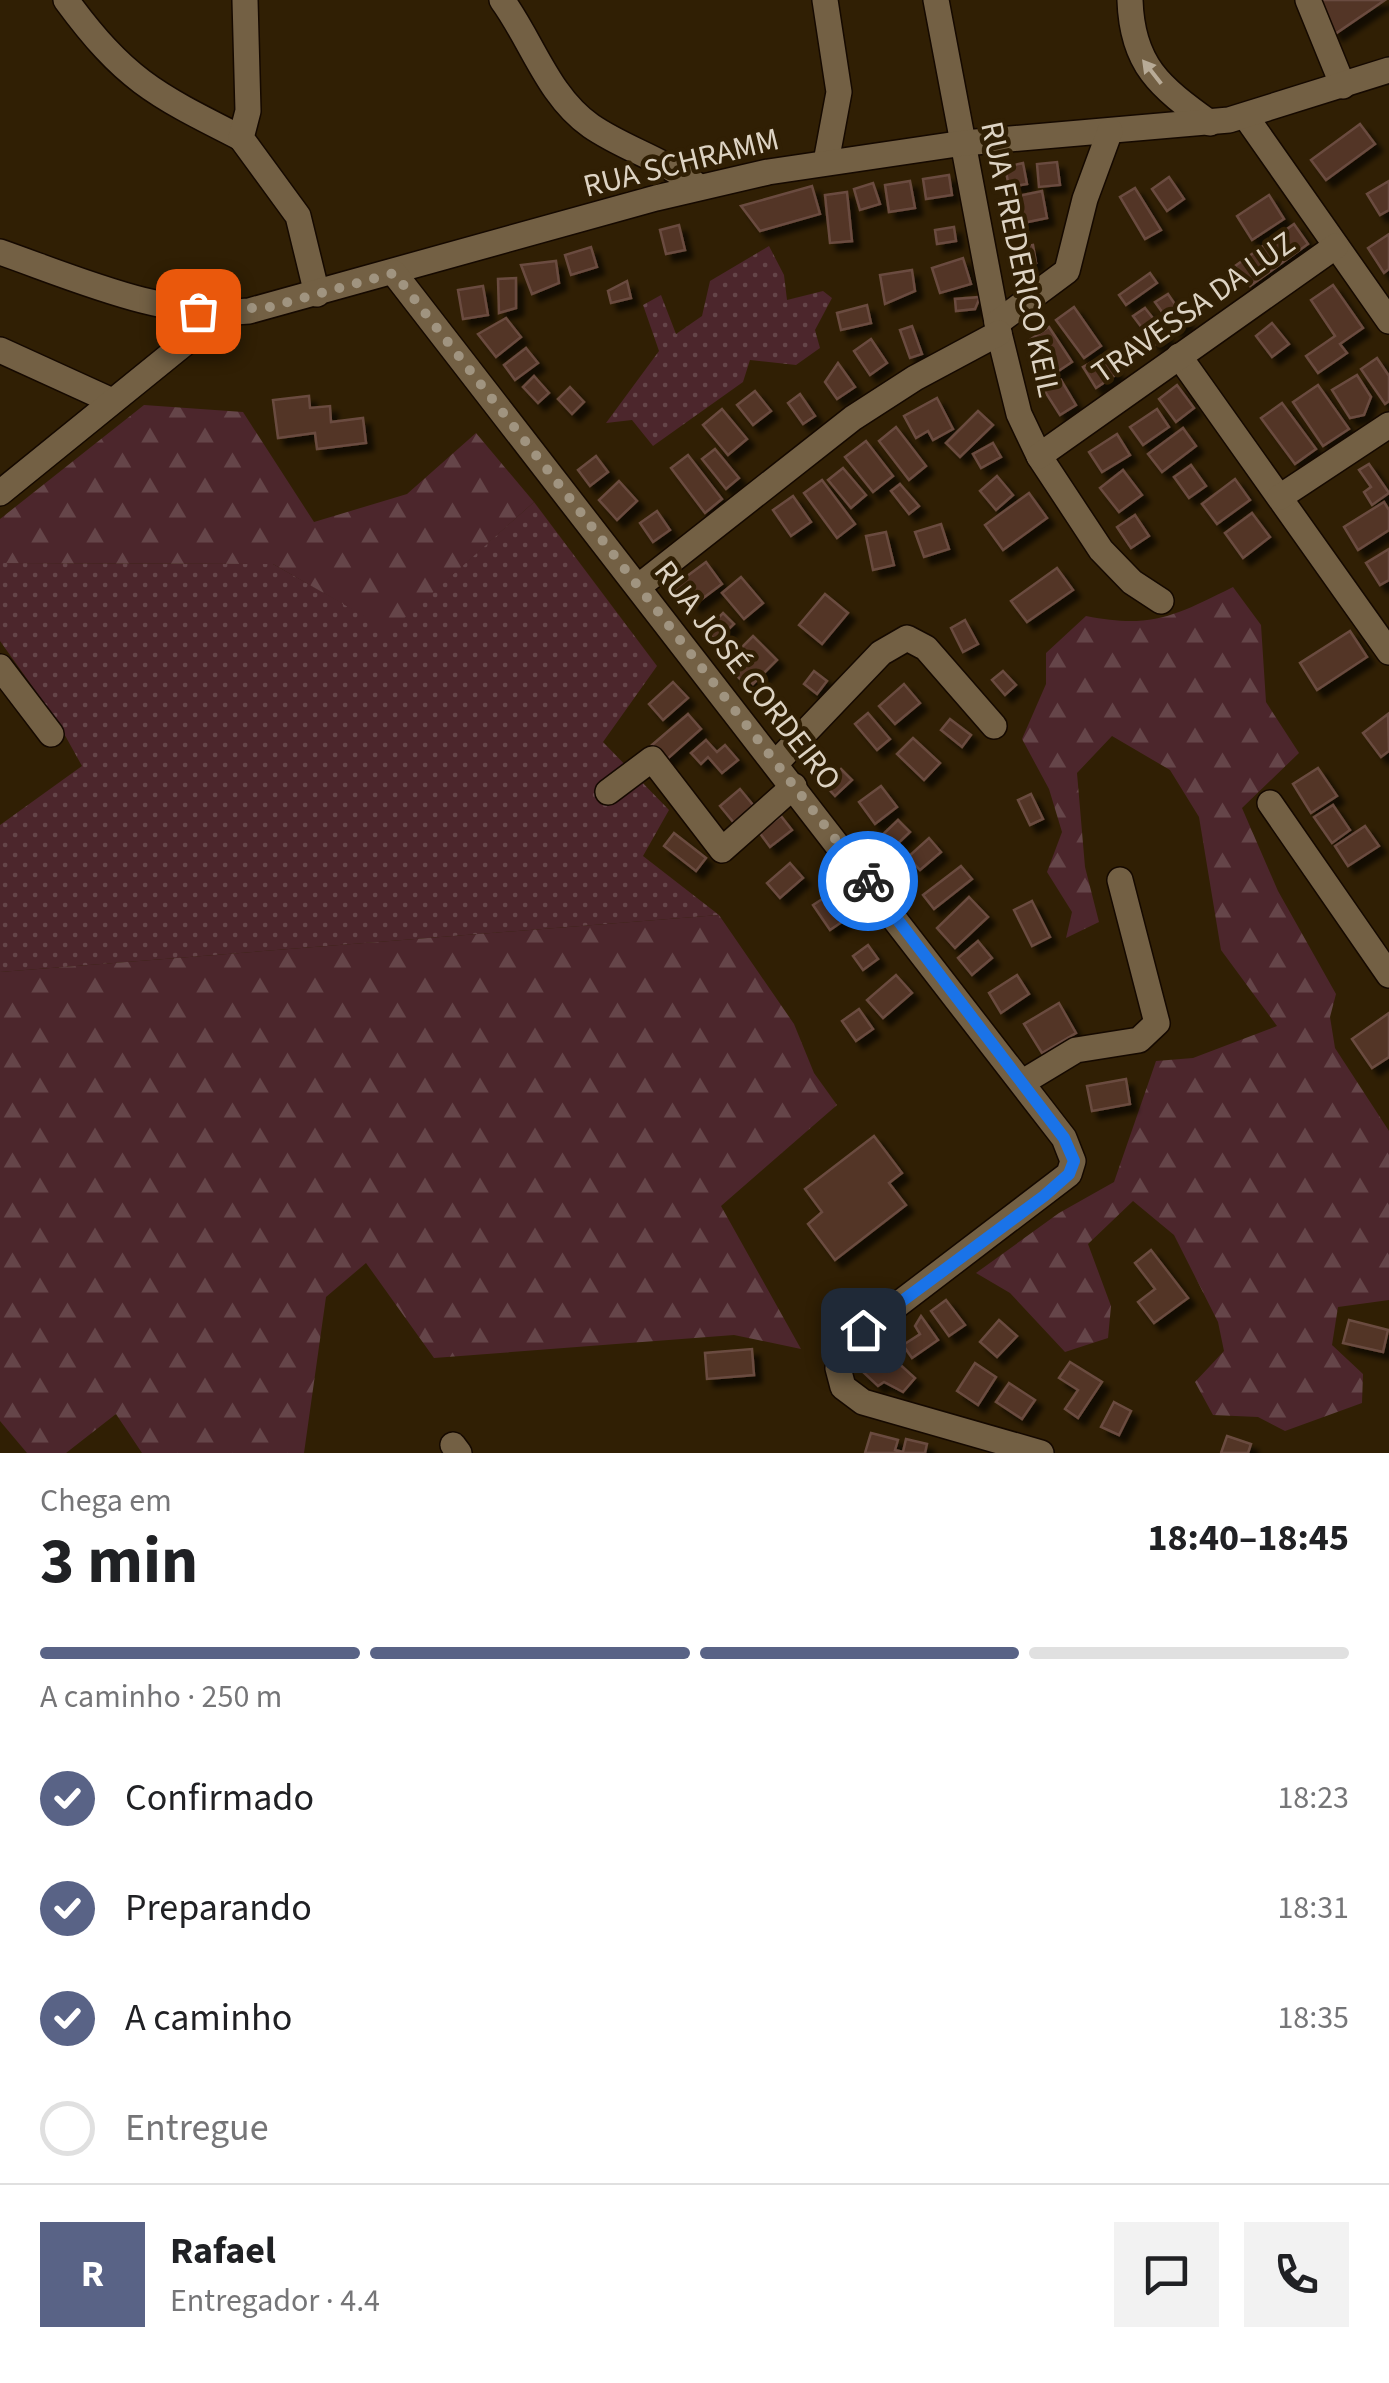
<!DOCTYPE html>
<html lang="pt">
<meta charset="utf-8">
<style>
:root{--surface:#fff;--page:#f2f2f2;--text:#202124;--muted:#757577;--line:#e0e0e0;--accent:#596386}
body{margin:0;font-family:"Source Sans 3",sans-serif;background:var(--page);color:var(--text);height:100vh;display:flex;flex-direction:column;font-size:38px;white-space:nowrap}
*{box-sizing:border-box;margin:0}
p{font-size:32px;color:var(--muted)}
.icon{flex:none;width:55px;height:55px;fill:none;stroke:currentColor;stroke-width:2;stroke-linecap:round;stroke-linejoin:round}
.map{position:relative;height:1453px;overflow:hidden}
.panel{display:flex;flex-direction:column;background:var(--surface);flex:1}
.panel>*{flex:none}
.pin{position:absolute;display:grid;place-items:center;width:85px;height:85px;color:#fff;margin:-42px;border-radius:20px;box-shadow:0 5px 15px #0006}
.courier{position:absolute;display:grid;place-items:center;width:100px;height:100px;margin:-50px;border:8px solid #1a73e8;border-radius:50%;background:#fff;color:#222;box-shadow:0 2px 12px #0007}
.head em{font-style:normal;font-weight:700}
.head div{display:flex;flex-direction:column-reverse}
.head{display:flex;align-items:center;justify-content:space-between;height:170px;padding:0 40px}
h1{font-size:65px;font-weight:700;line-height:75px}
.bar{display:grid;grid-template-columns:repeat(4,1fr);gap:15px 10px;align-content:center;height:120px;padding:0 40px}
.bar i{height:12px;border-radius:8px;background:var(--line)}
.bar .selected{background:var(--accent)}
.bar p{grid-column:span 4}
.line{display:flex;align-items:center;gap:25px;padding:0 40px;border-top:2px solid var(--line)}
.line div{flex:1}
.round{display:grid;place-items:center;flex:none;width:105px;height:105px;border-radius:0px;background:var(--page)}
ol{padding:0 40px;list-style:none}
li{display:flex;align-items:center;gap:30px;height:110px}
li p{margin-inline-start:auto}
li .icon{padding:10px;border-radius:50%;background:var(--accent);color:#fff;stroke-width:4}
li:last-child{color:var(--muted)}
li i{width:55px;height:55px;border:5px solid var(--line);border-radius:50%}
.map>svg:first-child{display:block}
.grass{fill:url(#grass-dots)}
.forest{fill:url(#forest-firs)}
.building{fill:#523428;stroke:#6b4c3f;stroke-width:2.5;filter:url(#shadow)}
.lines{fill:none;stroke-linecap:round;stroke-linejoin:round}
.minor-casing{stroke:#150900;stroke-width:28}
.minor{stroke:#736044;stroke-width:25}
.oneway{fill:#b8ab97}
.done{stroke:#a09480;stroke-width:10;stroke-dasharray:0 18}
.route{stroke:#1a73e8;stroke-width:12}
.labels{text-anchor:middle;stroke-width:9;stroke-linejoin:round;paint-order:stroke}
.street-label{font-size:32px;fill:#ddd3c3;stroke:#301f04}
</style>
<div class="map">
<svg width="1389" height="1453" viewBox="0 0 1389 1453">
<defs>
<pattern id="grass-dots" width="8" height="8" patternUnits="userSpaceOnUse" patternTransform="scale(2.5)"><rect width="8" height="8" fill="#4c262c"/><path d="M2 2h.1M6 6h.1" fill="none" stroke="#654549" stroke-width="1.8" stroke-linecap="round"/></pattern>
<pattern id="forest-firs" width="22" height="20" patternUnits="userSpaceOnUse" patternTransform="scale(2.5)"><rect width="22" height="20" fill="#4c262c"/><path d="M5 1l3.5 6h-7zM16 11l3.5 6h-7z" fill="#654549"/></pattern>
<filter id="shadow"><feDropShadow dx="7" dy="7" stdDeviation="2.5" flood-color="#0009"/></filter>
</defs>
<rect width="100%" height="100%" fill="#301f04"/>
<!-- grass -->
<g class="grass">
<polygon points="769,246 784,275 787,300 823,291 832,298 815,330 820,348 796,365 750,360 743,382 653,446 632,420 606,423 659,351 643,305 661,295 676,334 702,316 710,281"/>
<polygon points="534,502 657,666 603,742 669,810 643,856 719,915 0,972 0,825 82,766 57,721 0,641 0,563 273,564 390,630"/>
</g>
<!-- forest -->
<g class="forest">
<polygon points="144,405 243,412 314,522 407,494 476,433 534,502 390,631 273,564 0,563 0,519"/>
<path d="M 1233,587 L 1261,625 L 1266,702 L 1299,753 L 1242,808 L 1278,891 L 1336,994 L 1330,1017 L 1335,1048 L 1389,1131 L 1389,1300 L 1338,1307 L 1332,1345 L 1363,1374 L 1362,1403 L 1285,1431 L 1258,1417 L 1213,1415 L 1195,1382 L 1224,1351 L 1218,1322 L 1174,1235 L 1133,1201 L 1088,1244 L 1111,1306 L 1108,1338 L 1065,1352 L 1010,1293 L 976,1273 L 1059,1213 L 1114,1182 L 1156,1061 L 1193,1058 L 1277,1026 L 1221,950 L 1199,817 L 1170,770 L 1112,736 L 1077,773 L 1085,867 L 1099,922 L 1066,938 L 1072,912 L 1047,872 L 1062,832 L 1049,789 L 1022,739 L 1046,684 L 1046,653 L 1086,616 C 1151,629 1175,616 1233,587 Z"/>
<polygon points="719,915 794,1024 814,1073 837,1105 721,1206 801,1349 734,1335 434,1358 366,1263 326,1297 304,1453 142,1453 116,1414 66,1453 27,1453 0,1421 0,972"/>
</g>
<!-- building -->
<g class="building">
<polygon points="1320,0 1385,0 1335,34"/>
<polygon points="1360,124 1375,144 1326,180 1311,160"/>
<polygon points="1057,162 1060,185 1039,187 1037,164"/>
<polygon points="1023,163 1027,184 1009,187 1005,167"/>
<polygon points="949,175 952,195 926,199 923,179"/>
<polygon points="1169,177 1184,199 1167,211 1152,189"/>
<polygon points="910,181 915,208 889,212 885,185"/>
<polygon points="1389,181 1389,210 1380,215 1367,194"/>
<polygon points="873,183 880,204 860,210 854,189"/>
<polygon points="812,186 820,214 760,231 741,206"/>
<polygon points="1135,188 1161,230 1145,239 1120,197"/>
<polygon points="1042,191 1047,218 1009,226 1004,199"/>
<polygon points="847,192 852,241 830,243 825,195"/>
<polygon points="1269,195 1284,219 1252,240 1237,216"/>
<polygon points="1294,224 1308,244 1250,286 1235,266"/>
<polygon points="679,225 685,250 666,254 660,230"/>
<polygon points="954,227 956,241 937,244 935,230"/>
<polygon points="1389,234 1389,269 1384,273 1368,248"/>
<polygon points="1033,245 1036,263 1018,266 1015,248"/>
<polygon points="591,247 597,267 571,275 565,255"/>
<polygon points="963,258 971,284 940,293 932,268"/>
<polygon points="556,261 559,283 532,294 521,265"/>
<polygon points="912,270 915,291 885,304 880,275"/>
<polygon points="1150,273 1157,283 1126,305 1119,295"/>
<polygon points="516,278 516,308 499,313 498,279"/>
<polygon points="627,281 631,298 611,303 608,291"/>
<polygon points="1333,285 1363,328 1340,344 1347,353 1318,373 1306,356 1335,336 1311,300"/>
<polygon points="483,286 488,315 463,319 458,290"/>
<polygon points="1168,294 1187,322 1175,330 1155,302"/>
<polygon points="980,297 975,309 956,311 955,299"/>
<polygon points="867,305 871,323 841,330 837,313"/>
<polygon points="1074,307 1101,346 1084,358 1056,320"/>
<polygon points="1145,308 1167,336 1155,345 1133,316"/>
<polygon points="506,318 521,337 496,357 478,334"/>
<polygon points="1272,323 1289,344 1272,357 1256,336"/>
<polygon points="912,326 922,354 910,358 900,330"/>
<polygon points="1049,327 1072,362 1051,376 1028,341"/>
<polygon points="871,339 887,363 870,375 854,351"/>
<polygon points="526,348 538,363 515,380 504,365"/>
<polygon points="1105,355 1117,374 1096,388 1083,367"/>
<polygon points="1377,358 1389,376 1389,401 1385,404 1361,369"/>
<polygon points="838,363 855,387 837,399 825,382"/>
<polygon points="1357,375 1371,397 1364,415 1350,418 1332,390"/>
<polygon points="534,376 549,393 538,403 523,387"/>
<polygon points="1061,380 1076,405 1060,415 1044,390"/>
<polygon points="1177,385 1194,408 1176,422 1159,399"/>
<polygon points="1318,385 1349,429 1323,446 1293,402"/>
<polygon points="570,387 584,402 572,414 558,399"/>
<polygon points="755,391 771,411 753,425 737,405"/>
<polygon points="800,394 815,416 803,424 788,403"/>
<polygon points="309,396 310,408 330,406 331,422 363,418 366,443 317,449 315,433 278,438 273,400"/>
<polygon points="937,398 953,429 933,440 928,431 916,438 904,416"/>
<polygon points="1282,403 1316,449 1295,464 1261,418"/>
<polygon points="722,409 747,439 728,455 703,425"/>
<polygon points="1157,409 1169,427 1143,445 1130,427"/>
<polygon points="978,411 993,425 960,457 946,443"/>
<polygon points="896,427 926,466 909,480 879,441"/>
<polygon points="1183,428 1196,446 1162,472 1148,454"/>
<polygon points="1117,434 1130,455 1102,472 1089,452"/>
<polygon points="866,441 893,476 873,492 845,457"/>
<polygon points="993,443 1001,457 981,468 973,454"/>
<polygon points="715,449 739,478 726,489 702,459"/>
<polygon points="688,455 722,499 705,513 671,468"/>
<polygon points="596,456 608,472 590,486 578,470"/>
<polygon points="1369,464 1389,493 1372,505 1364,492 1371,487 1359,470"/>
<polygon points="1191,465 1206,486 1189,498 1174,477"/>
<polygon points="843,468 866,495 851,508 828,480"/>
<polygon points="1123,470 1142,495 1119,512 1100,488"/>
<polygon points="997,476 1013,495 996,510 980,491"/>
<polygon points="1235,479 1250,500 1217,524 1202,504"/>
<polygon points="822,480 855,524 837,538 804,493"/>
<polygon points="619,481 637,501 617,520 599,500"/>
<polygon points="900,484 919,506 909,514 891,491"/>
<polygon points="1029,493 1047,518 1003,550 985,525"/>
<polygon points="793,496 811,522 791,536 773,510"/>
<polygon points="1384,502 1389,510 1389,530 1358,550 1344,527"/>
<polygon points="657,511 670,530 653,542 640,523"/>
<polygon points="1252,513 1270,537 1243,558 1225,533"/>
<polygon points="1135,515 1149,536 1131,548 1117,527"/>
<polygon points="941,524 949,549 924,557 915,532"/>
<polygon points="886,532 894,565 873,570 866,536"/>
<polygon points="1389,549 1389,580 1380,585 1366,563"/>
<polygon points="706,562 722,584 694,605 686,593 678,598 671,588"/>
<polygon points="1057,568 1073,590 1027,622 1011,601"/>
<polygon points="741,577 763,603 744,619 722,593"/>
<polygon points="825,594 848,613 822,644 799,625"/>
<polygon points="723,613 734,624 716,641 706,630"/>
<polygon points="965,620 978,644 963,652 951,628"/>
<polygon points="1350,631 1367,657 1317,690 1300,663"/>
<polygon points="753,636 777,660 753,684 747,678 743,682 733,672 745,660 737,652"/>
<polygon points="814,671 827,681 817,694 804,684"/>
<polygon points="1003,671 1016,685 1005,695 992,680"/>
<polygon points="673,682 688,698 663,720 649,704"/>
<polygon points="904,684 920,703 895,724 879,706"/>
<polygon points="868,713 890,739 877,750 855,724"/>
<polygon points="688,714 701,729 665,761 652,745"/>
<polygon points="1388,714 1389,751 1381,757 1363,733"/>
<polygon points="950,719 971,735 962,747 941,730"/>
<polygon points="913,738 940,763 924,780 897,754"/>
<polygon points="706,740 717,752 725,745 738,760 722,773 708,757 701,764 691,753"/>
<polygon points="1318,768 1337,796 1311,813 1293,784"/>
<polygon points="841,769 852,780 835,796 825,785"/>
<polygon points="881,786 897,807 875,824 859,802"/>
<polygon points="740,789 754,806 734,823 720,806"/>
<polygon points="1031,794 1043,819 1030,825 1018,800"/>
<polygon points="1333,805 1350,830 1332,843 1314,817"/>
<polygon points="781,816 792,830 770,847 759,832"/>
<polygon points="898,820 910,832 889,852 877,840"/>
<polygon points="1365,826 1379,846 1348,866 1335,846"/>
<polygon points="674,833 706,858 696,871 664,846"/>
<polygon points="929,838 941,852 920,870 908,857"/>
<polygon points="790,863 803,878 780,898 767,883"/>
<polygon points="961,866 972,879 934,909 923,895"/>
<polygon points="833,892 849,917 830,930 813,905"/>
<polygon points="969,897 988,917 955,948 937,928"/>
<polygon points="1032,901 1050,937 1032,946 1014,910"/>
<polygon points="978,941 992,958 972,975 958,958"/>
<polygon points="868,945 878,959 863,970 853,956"/>
<polygon points="896,975 912,993 883,1018 867,1000"/>
<polygon points="1017,975 1029,994 1001,1013 989,993"/>
<polygon points="1059,1003 1076,1033 1042,1053 1024,1024"/>
<polygon points="859,1009 873,1029 856,1041 842,1021"/>
<polygon points="1389,1013 1389,1057 1372,1068 1352,1039"/>
<polygon points="1126,1079 1130,1104 1092,1111 1087,1086"/>
<polygon points="874,1136 902,1173 889,1183 906,1205 835,1260 808,1224 822,1212 805,1189"/>
<polygon points="1151,1250 1188,1298 1154,1323 1138,1302 1155,1289 1135,1263"/>
<polygon points="946,1300 965,1325 949,1336 931,1311"/>
<polygon points="921,1316 938,1340 912,1358 903,1345 920,1334 915,1326"/>
<polygon points="999,1320 1017,1336 997,1357 980,1342"/>
<polygon points="1349,1320 1388,1330 1383,1352 1343,1343"/>
<polygon points="752,1349 754,1375 707,1379 705,1353"/>
<polygon points="884,1350 915,1378 903,1392 884,1382 878,1386 863,1372"/>
<polygon points="1070,1362 1102,1382 1078,1418 1065,1409 1078,1390 1059,1378"/>
<polygon points="975,1363 996,1377 978,1405 957,1391"/>
<polygon points="1009,1383 1035,1400 1022,1419 996,1402"/>
<polygon points="1114,1402 1131,1411 1119,1435 1101,1427"/>
<polygon points="871,1433 898,1440 895,1450 903,1452 906,1439 927,1444 925,1453 865,1453"/>
<polygon points="1227,1436 1251,1444 1248,1453 1221,1453"/>
</g>
<g class="lines">
<!-- minor casing -->
<g class="minor-casing">
<g id="minor">
<path d="M 66,0 C 125,80 154,94 241,138"/>
<polyline points="245,0 248,111 241,138 298,216 317,294"/>
<path d="M 502,0 C 532,41 548,96 591,126 C 626,150 662,158 699,187"/>
<polyline points="825,0 839,92 826,162"/>
<polyline points="936,0 999,333 1019,414 1039,456 1101,550 1132,582 1161,601"/>
<path d="M 1130,0 C 1132,65 1160,87 1210,123"/>
<polyline points="1308,0 1343,86"/>
<polyline points="1246,117 1389,321"/>
<path d="M 0,252 C 77,279 166,319 249,311 L 656,198 L 768,172 L 964,143 L 1229,120 L 1389,70"/>
<polyline points="394,273 1064,1138 1073,1161 1069,1174 854,1338 838,1368 843,1387 863,1402 1041,1453"/>
<polyline points="997,323 1067,271 1085,199 1110,131"/>
<polyline points="0,350 112,401"/>
<polyline points="1179,356 1389,652"/>
<polyline points="1039,456 1336,246"/>
<polyline points="0,493 222,313"/>
<polyline points="1280,497 1389,425"/>
<polyline points="638,587 853,418 915,378 999,333"/>
<polyline points="0,667 51,734"/>
<polyline points="776,763 881,653 907,638 926,648 994,726"/>
<polyline points="608,792 652,759 722,850 794,786"/>
<polyline points="1270,803 1389,975"/>
<polyline points="1023,1082 1076,1050 1139,1040 1157,1023 1120,880"/>
<polyline points="453,1445 459,1453"/>
</g>
</g>
<!-- minor -->
<use href="#minor" class="minor"/>
</g>
<!-- one-way arrows -->
<defs><path id="oneway-solid" d="M-6-.8H1V-3.2L6.5 0L1 3.2V.8H-6Z" transform="scale(2.5)"/></defs>
<use class="oneway" href="#oneway-solid" transform="translate(1152 72) rotate(-128)"/>
<g class="lines">
<!-- done -->
<polyline class="done" points="198,311 270,307 394,273 868,881"/>
<!-- route -->
<polyline class="route" points="863,1330 1044,1196 1069,1174 1074,1161 1064,1138 868,881"/>
</g>
<g class="labels">
<!-- street labels -->
<g class="street-label">
<text transform="translate(681 162) rotate(-14)" y="11">RUA SCHRAMM</text>
<text transform="translate(1021 259) rotate(78)" y="11">RUA FREDERICO KEIL</text>
<text transform="translate(1193 307) rotate(-35)" y="11">TRAVESSA DA LUZ</text>
<text transform="translate(748 675) rotate(52)" y="11">RUA JOSÉ CORDEIRO</text>
</g>
</g>
</svg>
<div class="pin" style="left:198px;top:311px;background:#ea580c"><svg class="icon" aria-label="bag" viewBox="0 0 24 24"><path d="M5 8h14l-1 12H6zM9 8a3 3 0 0 1 6 0"/></svg></div>
<div class="pin" style="left:863px;top:1330px;background:#1f2937"><svg class="icon" aria-label="home" viewBox="0 0 24 24"><path d="M3 11l9-7 9 7M6 9v11h12V9"/></svg></div>
<div class="courier" style="left:868px;top:881px"><svg class="icon" aria-label="bike" viewBox="0 0 24 24"><circle cx="6" cy="16" r="4"/><circle cx="18" cy="16" r="4"/><path d="M6 16l4-8h5l3 8M10 8l3 8H6M13 5h3"/></svg></div>
</div>
<section class="panel">
<div class="head"><div><h1>3 min</h1><p>Chega em</p></div><em>18:40–18:45</em></div>
<div class="bar"><i class="selected"></i><i class="selected"></i><i class="selected"></i><i></i><p>A caminho · 250 m</p></div>
<ol>
<li><svg class="icon" aria-label="check" viewBox="0 0 24 24"><path d="M5 12l5 5 9-10"/></svg>Confirmado<p>18:23</p></li>
<li><svg class="icon" aria-label="check" viewBox="0 0 24 24"><path d="M5 12l5 5 9-10"/></svg>Preparando<p>18:31</p></li>
<li><svg class="icon" aria-label="check" viewBox="0 0 24 24"><path d="M5 12l5 5 9-10"/></svg>A caminho<p>18:35</p></li>
<li><i></i>Entregue</li>
</ol>
<div class="line" style="height:180px"><b class="round" style="background:var(--accent);color:#fff">R</b><div><b>Rafael</b><p>Entregador · 4.4</p></div><a class="round"><svg class="icon" aria-label="chat" viewBox="0 0 24 24"><path d="M4 5h16v11H9l-5 4z"/></svg></a><a class="round"><svg class="icon" aria-label="phone" viewBox="0 0 24 24"><path d="M5 4h4l2 5-3 2q2 4 5 5l2-3 5 2v4C11 20 4 13 5 4z"/></svg></a></div>
</section>
